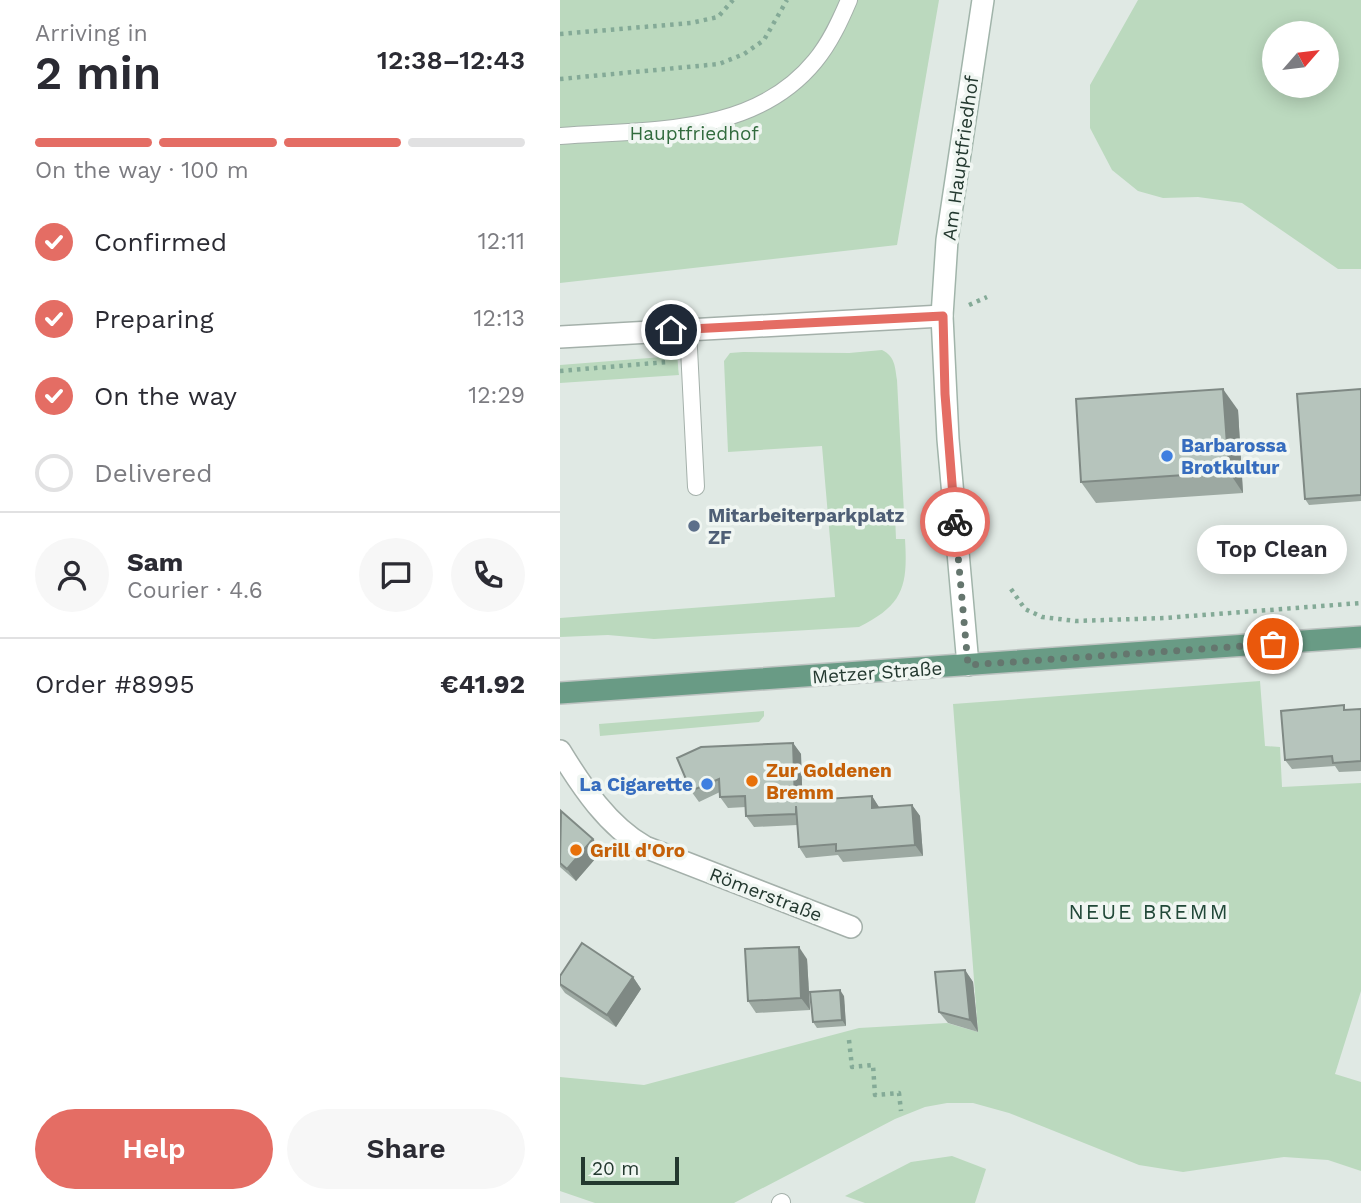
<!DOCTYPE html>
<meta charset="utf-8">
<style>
:root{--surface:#fff;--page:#f7f7f7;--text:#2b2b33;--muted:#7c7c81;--line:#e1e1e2;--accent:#e46d64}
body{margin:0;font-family:"Work Sans",sans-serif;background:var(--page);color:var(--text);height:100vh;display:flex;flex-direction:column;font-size:26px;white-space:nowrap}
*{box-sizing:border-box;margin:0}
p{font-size:23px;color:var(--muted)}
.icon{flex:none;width:38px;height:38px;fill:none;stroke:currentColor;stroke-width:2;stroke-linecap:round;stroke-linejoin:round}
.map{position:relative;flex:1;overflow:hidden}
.side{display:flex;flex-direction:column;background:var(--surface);width:560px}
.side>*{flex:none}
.needle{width:46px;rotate:62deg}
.controls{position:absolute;left:702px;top:21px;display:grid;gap:14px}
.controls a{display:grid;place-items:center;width:77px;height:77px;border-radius:50%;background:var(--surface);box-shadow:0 4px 18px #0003;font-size:35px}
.scale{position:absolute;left:21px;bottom:18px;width:98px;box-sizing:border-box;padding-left:7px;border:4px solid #23382f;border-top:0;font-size:19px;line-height:24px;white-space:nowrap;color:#23382f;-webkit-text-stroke:5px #f0f6f2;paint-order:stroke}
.pin{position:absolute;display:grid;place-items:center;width:60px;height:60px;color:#fff;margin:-30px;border:4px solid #fff;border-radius:50%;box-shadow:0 2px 7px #0007}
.courier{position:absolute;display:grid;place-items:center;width:70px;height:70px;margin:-35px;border:5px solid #e46d64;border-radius:50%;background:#fff;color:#222;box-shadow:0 2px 9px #0007}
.bubble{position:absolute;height:49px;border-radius:24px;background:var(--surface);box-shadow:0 4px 18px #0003;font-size:23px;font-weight:600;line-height:49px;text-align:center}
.overview em{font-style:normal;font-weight:600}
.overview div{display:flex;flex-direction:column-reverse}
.overview{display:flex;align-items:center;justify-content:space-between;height:119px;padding:0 35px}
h1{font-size:46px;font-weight:600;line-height:52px}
.bar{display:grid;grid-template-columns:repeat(4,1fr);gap:10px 7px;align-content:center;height:84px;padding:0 35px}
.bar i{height:9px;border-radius:5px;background:var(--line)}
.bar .current{background:var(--accent)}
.bar p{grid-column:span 4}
.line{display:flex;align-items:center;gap:18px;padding:0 35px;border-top:2px solid var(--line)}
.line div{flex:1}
.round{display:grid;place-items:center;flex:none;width:74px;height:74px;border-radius:37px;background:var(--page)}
ol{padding:0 35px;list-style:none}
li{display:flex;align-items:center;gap:21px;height:77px}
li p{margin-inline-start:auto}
li .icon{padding:7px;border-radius:50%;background:var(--accent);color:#fff;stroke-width:4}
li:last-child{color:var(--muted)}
li i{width:38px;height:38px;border:4px solid var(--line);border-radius:50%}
.action{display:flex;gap:14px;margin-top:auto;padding:14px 35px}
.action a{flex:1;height:80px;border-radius:42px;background:var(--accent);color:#fff;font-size:28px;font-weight:600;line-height:80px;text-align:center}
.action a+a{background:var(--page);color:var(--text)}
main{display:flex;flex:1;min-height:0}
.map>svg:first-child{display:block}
.green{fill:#bbd9be;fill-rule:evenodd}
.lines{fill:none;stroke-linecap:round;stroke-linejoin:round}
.service-casing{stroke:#a4b0aa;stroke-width:18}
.minor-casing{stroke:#a4b0aa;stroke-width:24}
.secondary-casing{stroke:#a1b4aa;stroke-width:24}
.primary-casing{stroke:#bdc3c1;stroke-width:24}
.path{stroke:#84aa97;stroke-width:4.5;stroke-dasharray:3.5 5;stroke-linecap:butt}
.service{stroke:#fff;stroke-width:16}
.minor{stroke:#fff;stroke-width:21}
.secondary{stroke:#fff;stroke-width:21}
.primary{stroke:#699b85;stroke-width:21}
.wall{fill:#9da9a2}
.shaded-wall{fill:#7f8984}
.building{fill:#b6c4bc;stroke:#7f8984;stroke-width:2}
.done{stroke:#65766e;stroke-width:7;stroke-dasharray:0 12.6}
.route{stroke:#e46d64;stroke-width:9}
.shop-dot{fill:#3f7fe0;stroke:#f0f6f2;stroke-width:2.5}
.service-dot{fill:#5c6f8a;stroke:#f0f6f2;stroke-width:2.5}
.food-dot{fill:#e8710a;stroke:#f0f6f2;stroke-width:2.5}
.labels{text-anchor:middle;stroke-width:7;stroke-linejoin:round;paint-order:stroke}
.park-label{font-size:19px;fill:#316b3d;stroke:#f0f6f2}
.street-label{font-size:19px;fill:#23382f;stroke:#f0f6f2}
.shop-label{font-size:19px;font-weight:bold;fill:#366cbe;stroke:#f0f6f2;text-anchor:start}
.service-label{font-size:19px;font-weight:bold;fill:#4e5e75;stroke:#f0f6f2;text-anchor:start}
.food-label{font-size:19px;font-weight:bold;fill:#c56008;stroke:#f0f6f2;text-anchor:start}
.neighbourhood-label{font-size:21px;letter-spacing:2px;fill:#214838;stroke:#f0f6f2}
</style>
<main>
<section class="side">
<div class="overview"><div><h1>2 min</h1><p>Arriving in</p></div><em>12:38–12:43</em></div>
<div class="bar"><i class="current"></i><i class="current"></i><i class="current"></i><i></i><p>On the way · 100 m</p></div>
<ol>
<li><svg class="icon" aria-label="check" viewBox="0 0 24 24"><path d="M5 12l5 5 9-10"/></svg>Confirmed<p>12:11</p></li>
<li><svg class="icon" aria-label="check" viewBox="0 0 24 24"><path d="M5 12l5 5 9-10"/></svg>Preparing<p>12:13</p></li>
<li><svg class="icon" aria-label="check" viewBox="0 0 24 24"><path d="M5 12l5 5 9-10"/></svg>On the way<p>12:29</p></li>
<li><i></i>Delivered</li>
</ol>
<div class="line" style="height:126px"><a class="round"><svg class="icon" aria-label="person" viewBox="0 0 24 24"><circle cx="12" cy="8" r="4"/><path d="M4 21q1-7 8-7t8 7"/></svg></a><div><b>Sam</b><p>Courier · 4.6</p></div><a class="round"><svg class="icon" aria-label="chat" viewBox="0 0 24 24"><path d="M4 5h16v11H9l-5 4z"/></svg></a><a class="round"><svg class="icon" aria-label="phone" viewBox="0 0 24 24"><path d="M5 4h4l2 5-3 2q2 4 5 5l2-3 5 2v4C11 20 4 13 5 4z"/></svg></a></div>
<div class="line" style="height:91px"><div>Order #8995</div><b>€41.92</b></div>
<div class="action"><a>Help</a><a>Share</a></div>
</section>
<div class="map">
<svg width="801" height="1203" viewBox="0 0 801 1203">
<rect width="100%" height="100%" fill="#e0e9e4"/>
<!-- green -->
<g class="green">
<polygon points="0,0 379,0 337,245 0,283"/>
<path d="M 578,0 L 801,0 L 801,269 L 778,269 L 682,203 L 638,197 L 603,198 L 578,191 L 552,170 L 530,128 L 530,85 ZM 714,33 L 766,33 L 766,86 L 714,86 Z"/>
<path d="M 101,341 C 120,341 117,361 119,375 L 0,383 L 0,365 L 102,357 Z"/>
<path d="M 322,350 C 335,356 335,367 337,380 L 344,513 L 335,515 L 336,539 L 345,539 C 348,587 343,605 299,627 L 94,639 L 48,635 L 0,637 L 0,618 L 275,597 L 262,446 L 168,452 L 164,361 L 170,353 L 183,352 L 289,353 Z"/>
<polygon points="700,681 705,746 720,747 722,787 801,783 801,991 775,1074 801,1082 801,1171 768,1160 724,1157 623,1172 579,1165 449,1113 413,1103 387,1103 365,1107 335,1119 174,1203 35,1203 0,1191 0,1077 84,1085 299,1028 387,1023 418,1032 393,704"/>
<polygon points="204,711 204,716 199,722 40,736 39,724"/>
<polygon points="392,1156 426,1169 415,1203 305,1203 285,1196 351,1162"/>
</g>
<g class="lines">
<!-- service casing -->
<g class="service-casing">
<g id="service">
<path d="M 0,136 C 88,129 193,137 255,61 C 270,43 280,21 289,0"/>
<polyline points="128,329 136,487"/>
<polyline points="220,1203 222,1202"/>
</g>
</g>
<!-- minor casing -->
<g class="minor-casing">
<g id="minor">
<polyline points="0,337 382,316"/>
<path d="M 0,751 C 22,787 48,826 85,847 L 291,927"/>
</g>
</g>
<!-- secondary casing -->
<g class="secondary-casing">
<polyline id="secondary" points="408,665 388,439 382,316 387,240 423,0"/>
</g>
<!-- primary casing -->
<g class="primary-casing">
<polyline id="primary" points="0,693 801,637"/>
</g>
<!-- path -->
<g class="path">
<polyline points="0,34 131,23 158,17 173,0"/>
<polyline points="0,79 159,64 184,54 204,40 227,0"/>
<polyline points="409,305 427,297"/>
<polyline points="0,371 107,362"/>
<polyline points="451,589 465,609 482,617 516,621 604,618 801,603"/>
<polyline points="289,1040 292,1067 313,1065 315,1095 339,1093 341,1111"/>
</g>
<!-- service -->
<use href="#service" class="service"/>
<!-- minor -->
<use href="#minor" class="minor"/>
<!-- secondary -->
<use href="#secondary" class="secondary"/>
<!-- primary -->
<use href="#primary" class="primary"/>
</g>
<!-- wall -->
<g class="wall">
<polygon points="801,389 801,501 749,505 745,499"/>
<polygon points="678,410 683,493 536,503 521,482"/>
<polygon points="801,709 801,771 779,772 775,766 732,769 725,760 787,710"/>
<polygon points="233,743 241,754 242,801 312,796 319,808 352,805 360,816 363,856 283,862 278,855 246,858 239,847 237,825 194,827 186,816 186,807 168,808 160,797 160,792 139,802 131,791"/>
<polygon points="0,812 33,839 42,851 16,881 0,867"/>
<polygon points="247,959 250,1010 196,1013 188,1001"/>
<polygon points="405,970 413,982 418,1032 388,1023 379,1012"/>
<polygon points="0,976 73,977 81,989 56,1027 5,993 0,986"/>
<polygon points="284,996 286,1026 257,1028 253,1022"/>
</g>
<!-- shaded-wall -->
<g class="shaded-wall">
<polygon points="663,389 678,410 683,493 669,472"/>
<polygon points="233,743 241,754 243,812 235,801"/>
<polygon points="312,796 319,807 320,819 312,808"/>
<polygon points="352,805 360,816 363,856 355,845"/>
<polygon points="33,839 42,851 16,881 7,869"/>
<polygon points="239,947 247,959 250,1010 241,998"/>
<polygon points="405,970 413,982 418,1032 410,1020"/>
<polygon points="73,977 81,989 56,1027 47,1015"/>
<polygon points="280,990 284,996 286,1026 282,1020"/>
</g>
<!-- building -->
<g class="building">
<polygon points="663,389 669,472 521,482 516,399"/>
<polygon points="801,389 801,495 745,499 737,394"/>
<polygon points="784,705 784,710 801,709 801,761 773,763 772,756 725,760 721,711"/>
<polygon points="233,743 235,801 312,796 312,808 352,805 355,845 276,851 276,844 239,847 236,806 236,814 186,816 185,796 160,797 159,779 131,791 117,758 141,747"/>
<polygon points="1,811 33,839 7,869 0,863"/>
<polygon points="22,943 73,977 47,1015 0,984 0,976"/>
<polygon points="239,947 241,998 188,1001 185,949"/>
<polygon points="405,970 410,1020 379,1012 375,972"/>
<polygon points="280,990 282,1020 253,1022 250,992"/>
</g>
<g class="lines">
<!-- done -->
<polyline class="done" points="395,522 408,665 713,644"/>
<!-- route -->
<polyline class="route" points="111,330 383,316 385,394 395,522"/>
</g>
<!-- markers -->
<g class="shop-dot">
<circle cx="607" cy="456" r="7"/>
<circle cx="147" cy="784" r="7"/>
</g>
<circle class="service-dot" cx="134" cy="526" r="7"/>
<g class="food-dot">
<circle cx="192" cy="781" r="7"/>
<circle cx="16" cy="850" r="7"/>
</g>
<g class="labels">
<!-- park labels -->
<g class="park-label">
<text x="134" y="140">Hauptfriedhof</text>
</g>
<!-- street labels -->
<g class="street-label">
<text transform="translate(400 158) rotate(-82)" y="7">Am Hauptfriedhof</text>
<text transform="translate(317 672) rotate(-4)" y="7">Metzer Straße</text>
<text transform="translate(206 894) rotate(21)" y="7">Römerstraße</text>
</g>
<!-- shop labels -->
<g class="shop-label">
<text x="621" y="452">Barbarossa<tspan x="621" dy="22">Brotkultur</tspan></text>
<text x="133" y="791" text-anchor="end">La Cigarette</text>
</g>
<!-- service labels -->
<g class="service-label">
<text x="148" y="522">Mitarbeiterparkplatz<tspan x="148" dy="22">ZF</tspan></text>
</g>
<!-- food labels -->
<g class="food-label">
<text x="206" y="777">Zur Goldenen<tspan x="206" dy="22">Bremm</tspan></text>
<text x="30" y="857">Grill d'Oro</text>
</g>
<!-- neighbourhood labels -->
<g class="neighbourhood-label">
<text x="589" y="919">NEUE BREMM</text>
</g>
</g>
</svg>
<div class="controls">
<a><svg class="needle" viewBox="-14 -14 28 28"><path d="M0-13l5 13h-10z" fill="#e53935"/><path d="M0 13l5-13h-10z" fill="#7c7c81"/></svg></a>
</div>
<div class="scale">20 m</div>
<div class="pin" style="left:713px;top:644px;background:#ea580c"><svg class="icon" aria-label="bag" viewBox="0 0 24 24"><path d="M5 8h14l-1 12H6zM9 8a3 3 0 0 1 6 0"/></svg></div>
<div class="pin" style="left:111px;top:330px;background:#1f2937"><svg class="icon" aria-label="home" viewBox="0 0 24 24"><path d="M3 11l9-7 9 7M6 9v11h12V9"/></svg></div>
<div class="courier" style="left:395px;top:522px"><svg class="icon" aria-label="bike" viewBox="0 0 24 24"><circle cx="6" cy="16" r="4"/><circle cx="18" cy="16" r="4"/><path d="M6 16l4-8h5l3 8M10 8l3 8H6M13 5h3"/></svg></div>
<div class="bubble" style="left:637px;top:525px;width:150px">Top Clean</div>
</div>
</main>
